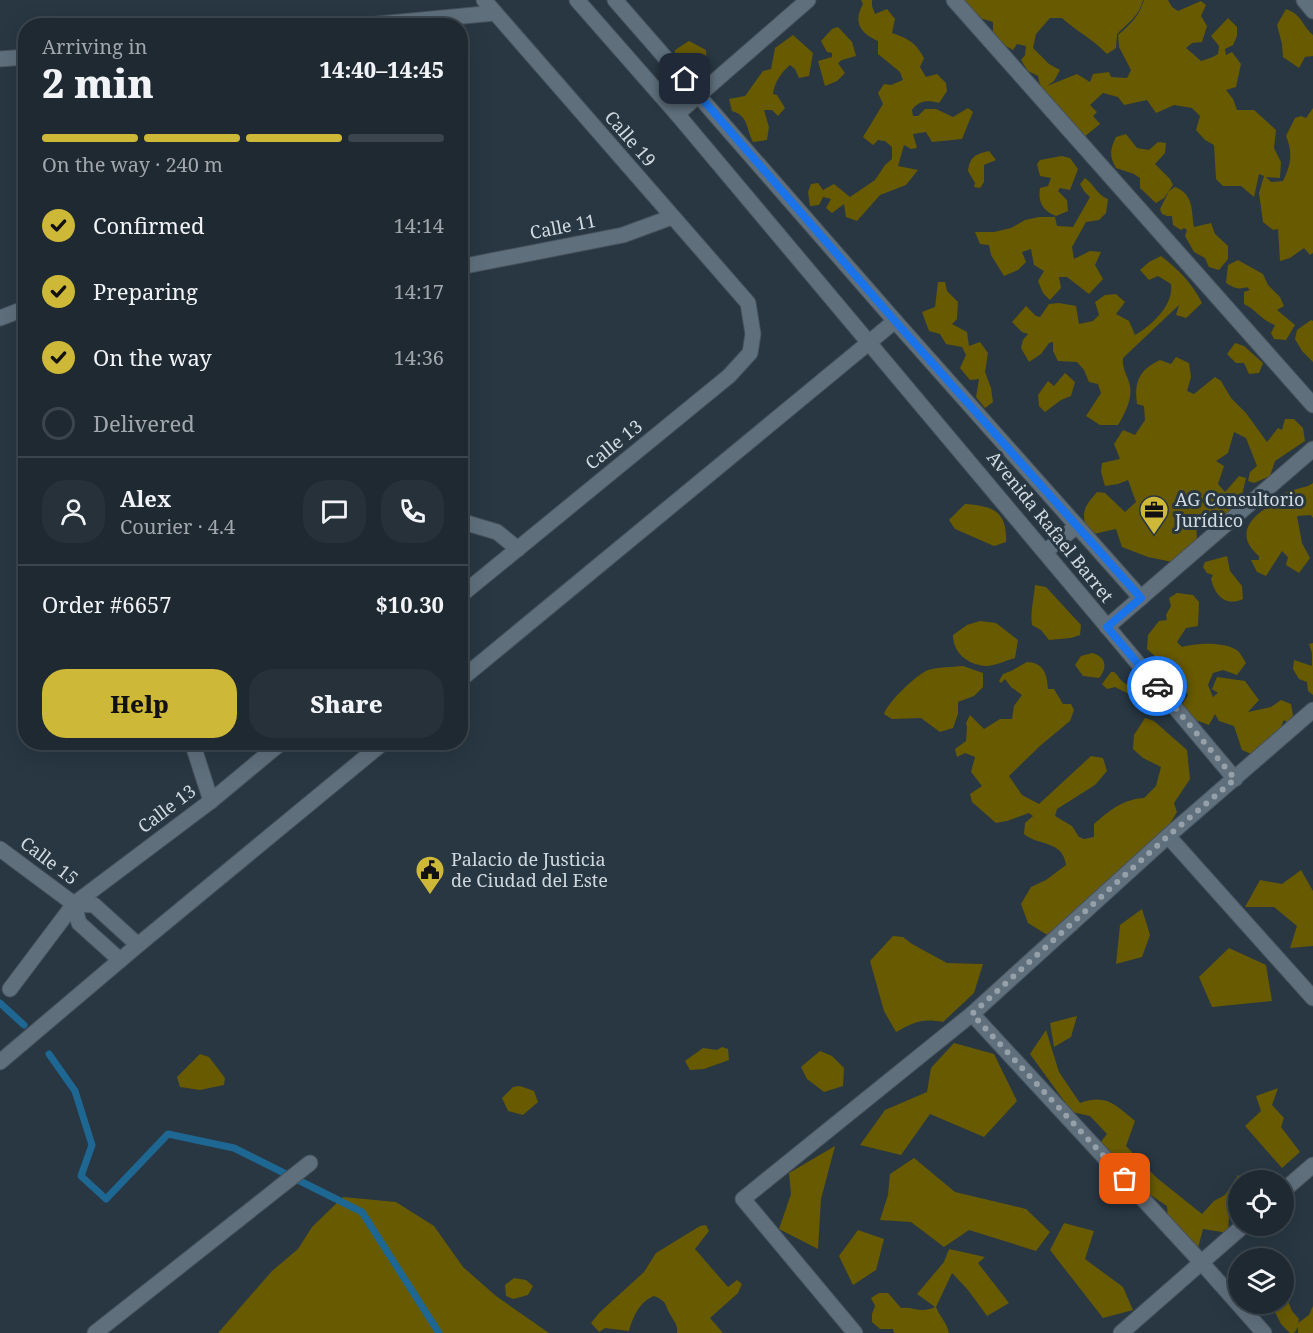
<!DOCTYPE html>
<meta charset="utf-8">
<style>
:root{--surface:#1e2932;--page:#26313a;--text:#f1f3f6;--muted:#a1a6ac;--line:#3c454d;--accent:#ceb837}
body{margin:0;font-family:"Noto Serif",serif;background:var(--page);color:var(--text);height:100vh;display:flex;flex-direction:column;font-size:22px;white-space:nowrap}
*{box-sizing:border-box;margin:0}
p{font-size:20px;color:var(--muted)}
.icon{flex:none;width:33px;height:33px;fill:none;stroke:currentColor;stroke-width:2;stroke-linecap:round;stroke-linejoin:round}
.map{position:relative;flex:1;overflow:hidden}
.panel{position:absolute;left:18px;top:18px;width:450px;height:732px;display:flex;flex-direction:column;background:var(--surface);border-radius:24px;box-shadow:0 6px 24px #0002,0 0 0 2px var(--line)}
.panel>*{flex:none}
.tools{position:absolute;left:1228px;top:1170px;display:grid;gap:12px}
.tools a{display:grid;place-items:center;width:66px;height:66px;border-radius:50%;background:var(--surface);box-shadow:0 6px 24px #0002,0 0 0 2px var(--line);font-size:30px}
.pin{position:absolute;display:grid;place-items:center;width:51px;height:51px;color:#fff;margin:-26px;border-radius:12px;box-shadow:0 3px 9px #0006}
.courier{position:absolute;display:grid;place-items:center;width:60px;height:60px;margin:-30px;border:4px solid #1a73e8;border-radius:50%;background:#fff;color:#222;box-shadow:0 2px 8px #0007}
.headline em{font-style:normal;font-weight:800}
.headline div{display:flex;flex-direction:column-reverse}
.headline{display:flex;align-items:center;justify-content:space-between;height:102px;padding:0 24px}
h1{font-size:39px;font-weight:800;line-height:45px}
.bar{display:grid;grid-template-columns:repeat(4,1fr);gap:9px 6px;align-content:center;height:72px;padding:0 24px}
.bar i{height:8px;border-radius:4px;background:var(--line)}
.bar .selected{background:var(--accent)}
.bar p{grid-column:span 4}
.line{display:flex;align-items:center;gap:15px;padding:0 24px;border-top:2px solid var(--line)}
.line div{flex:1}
.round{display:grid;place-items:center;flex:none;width:63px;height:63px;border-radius:24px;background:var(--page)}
ol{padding:0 24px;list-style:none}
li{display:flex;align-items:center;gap:18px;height:66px}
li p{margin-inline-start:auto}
li .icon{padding:6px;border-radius:50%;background:var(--accent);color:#111;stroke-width:4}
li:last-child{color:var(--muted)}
li i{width:33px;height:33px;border:3px solid var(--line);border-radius:50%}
.primary-button{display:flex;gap:12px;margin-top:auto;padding:12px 24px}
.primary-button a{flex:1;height:69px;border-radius:24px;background:var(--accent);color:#111;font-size:24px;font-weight:800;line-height:69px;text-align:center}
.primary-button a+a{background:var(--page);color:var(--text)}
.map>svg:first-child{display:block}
.green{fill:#685a00}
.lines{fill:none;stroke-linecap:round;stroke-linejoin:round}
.stream{stroke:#1f6793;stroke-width:7}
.minor-casing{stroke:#46525c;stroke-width:17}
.minor{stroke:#5f6f7c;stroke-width:15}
.done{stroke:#95a0a9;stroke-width:6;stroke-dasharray:0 10.8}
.route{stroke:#1a73e8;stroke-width:8}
.labels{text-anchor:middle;stroke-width:6;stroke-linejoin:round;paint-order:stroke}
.street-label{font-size:18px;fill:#d0d9e0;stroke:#283742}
.poi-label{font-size:18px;fill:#d0d9e0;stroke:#283742;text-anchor:start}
</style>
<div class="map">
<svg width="1313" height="1333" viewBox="0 0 1313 1333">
<rect width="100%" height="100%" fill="#283742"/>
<!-- green -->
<g class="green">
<path d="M 861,0 L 872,0 L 872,6 L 875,14 L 887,9 L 895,19 L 892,33 C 908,38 916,43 924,58 L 920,67 L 926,77 L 937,74 L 946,83 L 947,91 L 939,103 C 928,100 919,100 912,110 L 913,116 L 918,116 L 925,109 L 936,109 L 953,117 L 968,108 L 973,112 L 962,139 L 932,142 L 926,132 L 913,134 L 917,148 L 911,149 L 904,145 L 898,166 L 918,170 L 906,185 L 880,195 L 857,221 L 846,217 L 844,204 L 832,213 L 826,208 L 831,199 L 823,197 L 819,205 L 810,206 L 808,192 L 811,184 L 818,183 L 823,190 L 834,184 L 850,197 L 875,180 L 885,165 L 892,159 L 892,147 L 885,141 L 878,140 L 873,145 L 863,137 L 883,104 L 878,93 L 884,84 L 891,85 L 903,80 L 900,72 L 878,54 L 878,41 C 860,33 853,22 863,4 Z"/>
<path d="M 960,0 L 1143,0 C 1140,15 1127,24 1117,34 L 1116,48 L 1107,54 C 1093,39 1076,31 1062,18 L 1050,18 L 1036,34 L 1033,48 L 1049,64 L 1060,70 L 1054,81 L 1047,86 L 1077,74 L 1090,82 L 1093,74 L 1109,72 L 1111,77 L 1127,78 L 1131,70 L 1119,47 L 1118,35 C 1131,24 1139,16 1144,0 L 1168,0 L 1172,7 L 1178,11 L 1201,1 L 1206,5 L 1201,16 L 1207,26 L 1202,42 L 1192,43 L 1186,48 L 1201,61 L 1213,57 L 1218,54 L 1219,46 L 1211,36 L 1228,18 L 1237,27 L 1237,36 L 1233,45 L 1225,49 L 1226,55 L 1232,52 L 1241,64 L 1236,87 L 1226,90 L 1233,99 L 1237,110 L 1254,110 L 1276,130 L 1274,148 L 1281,162 L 1280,178 L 1266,177 L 1271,182 L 1283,181 C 1291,165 1293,152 1286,136 L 1295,118 L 1301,116 L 1306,118 L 1313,108 L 1313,253 L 1310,255 L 1304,248 L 1290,258 L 1280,261 L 1278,229 L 1273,230 L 1263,222 L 1259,193 L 1264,176 L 1259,174 L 1254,197 L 1241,186 L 1223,186 L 1216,179 L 1214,145 L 1205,140 L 1196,130 L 1200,116 L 1192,108 L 1174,105 L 1156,113 L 1147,100 L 1124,105 L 1118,97 L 1103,93 L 1090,105 L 1097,112 L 1093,116 L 1100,124 L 1079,141 L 1041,89 L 1038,76 L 1028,71 L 1021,60 L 1025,55 L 1026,46 L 1017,44 L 1013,50 L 993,39 L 993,22 L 973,16 Z"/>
<path d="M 1286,9 C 1303,15 1302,26 1313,35 L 1313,56 L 1305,57 L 1299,68 L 1283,57 L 1282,44 L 1277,25 Z"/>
<polygon points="838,27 852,42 856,56 842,60 838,63 845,73 837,81 825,86 818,61 832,57 832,53 827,52 821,41 832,29"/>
<path d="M 793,35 L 813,53 L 809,76 L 799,78 L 795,69 L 790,65 C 781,73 775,81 773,94 L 777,95 L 785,108 L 778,116 L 772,110 L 764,110 L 769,127 L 767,140 L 753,142 C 746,129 749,116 732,111 L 729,99 L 745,96 L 763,71 L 771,69 L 775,48 Z"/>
<polygon points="689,41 706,50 707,68 698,80 682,78 674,63 675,50"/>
<path d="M 1126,134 L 1137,148 L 1149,150 L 1158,142 L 1166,143 L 1165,153 L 1155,164 L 1170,179 L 1173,185 L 1164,198 L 1156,203 L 1140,188 L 1140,178 L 1134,174 L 1116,168 C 1109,156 1110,149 1116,137 Z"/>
<path d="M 989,151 L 996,160 L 984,165 L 984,182 L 980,188 L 974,187 L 975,183 L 968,171 C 970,157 975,154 989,151 Z"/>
<path d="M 1062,156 L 1070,158 L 1078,169 L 1070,190 L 1060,188 L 1058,191 L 1067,200 L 1068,211 L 1056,216 C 1042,210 1038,202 1040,188 L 1048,186 L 1051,178 L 1040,176 L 1037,164 L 1040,160 Z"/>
<path d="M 1085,178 C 1094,184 1097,195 1108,199 L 1106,213 L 1099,220 L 1086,222 L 1072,247 L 1074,259 L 1090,251 L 1101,252 L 1095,265 L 1103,279 L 1089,294 L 1067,277 L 1059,277 L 1061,288 L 1050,300 L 1043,293 L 1038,281 L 1044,271 L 1034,265 L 1031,249 L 1022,252 L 1026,262 L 1018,270 L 1004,276 L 991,255 L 989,245 L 980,244 L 975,232 L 994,232 L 1011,228 L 1025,220 L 1039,217 L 1055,217 L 1057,226 L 1073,227 L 1090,197 L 1084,191 L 1080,184 Z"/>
<path d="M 1175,187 C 1194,195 1191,209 1194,227 L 1211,223 L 1215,234 L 1228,246 L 1228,259 L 1219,270 L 1209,267 L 1205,258 L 1194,252 L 1185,236 L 1187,230 L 1184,228 L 1181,230 L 1173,225 L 1172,216 L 1167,216 L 1162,214 L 1160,209 L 1169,191 Z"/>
<path d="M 1161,256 C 1179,270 1192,283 1202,303 L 1186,318 L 1176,315 L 1179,305 L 1123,358 C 1122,368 1126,373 1129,382 C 1134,397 1125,413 1118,425 L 1100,425 L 1086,416 L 1101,393 L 1098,384 L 1089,382 L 1084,370 L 1077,362 L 1058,361 L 1053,351 L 1053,342 L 1049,343 L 1041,354 L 1029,362 L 1021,348 L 1023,340 L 1028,334 L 1022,332 L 1012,322 L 1026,306 L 1036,316 L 1040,317 L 1049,304 L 1059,303 L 1076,306 L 1079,324 L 1093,321 L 1099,315 L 1095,302 L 1105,295 L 1116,294 L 1125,302 L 1116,314 L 1129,321 L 1135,335 C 1152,325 1174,305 1171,284 L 1158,276 L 1149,280 L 1140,270 L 1149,262 Z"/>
<path d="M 1238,260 L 1263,274 L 1268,285 L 1280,297 L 1284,306 L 1277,310 L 1295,325 L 1286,340 L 1274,339 L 1271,333 L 1275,325 C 1261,320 1258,311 1244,304 L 1244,292 L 1250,290 L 1247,287 C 1238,290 1234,288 1226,283 L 1228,265 Z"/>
<polygon points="938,282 945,282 947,291 958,302 957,319 952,324 967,332 969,346 980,342 988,353 985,372 991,388 993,402 985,408 976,397 979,379 970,380 960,368 966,355 962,347 946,344 940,334 929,331 922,312 935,307"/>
<polygon points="1311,320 1313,321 1313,362 1302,351 1295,339 1297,330"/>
<polygon points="1235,343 1244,346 1263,363 1259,373 1249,374 1244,363 1236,363 1227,354"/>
<path d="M 1176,357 L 1189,363 L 1191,377 L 1187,391 L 1194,394 L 1215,377 L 1221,381 L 1231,398 L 1246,413 L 1267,442 L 1278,428 L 1282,430 L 1285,419 L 1294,419 L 1303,428 L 1305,441 L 1275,461 L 1270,476 L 1254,483 L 1248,481 L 1250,472 L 1257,466 L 1246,438 L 1234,432 L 1228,453 L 1216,461 L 1224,466 L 1218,484 L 1225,492 L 1239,476 L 1246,478 L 1242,495 L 1230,516 L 1196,521 L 1197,540 L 1172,562 L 1148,557 L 1122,547 L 1116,529 L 1089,535 C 1081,514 1082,509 1097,492 L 1105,493 L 1125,512 L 1136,502 L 1128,480 L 1118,484 L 1105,486 L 1101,472 L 1102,463 L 1120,459 L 1114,444 L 1123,430 L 1135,435 L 1145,420 L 1144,406 L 1137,404 C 1134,382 1139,370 1160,360 L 1171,364 Z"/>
<polygon points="1065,373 1075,382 1071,396 1061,400 1045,412 1039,406 1038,395 1048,381 1054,386"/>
<path d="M 1313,483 L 1313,518 L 1311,515 L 1297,516 L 1302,543 L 1310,558 L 1299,573 L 1286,565 L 1288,557 L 1282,551 L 1266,576 L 1257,572 L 1251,560 L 1259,560 L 1259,556 C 1230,532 1257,510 1282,500 L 1286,492 L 1308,486 Z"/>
<path d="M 965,504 C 993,506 1007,511 1006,542 L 994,546 L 955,529 L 949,520 Z"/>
<path d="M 1227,556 L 1230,571 L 1242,586 L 1243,599 C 1226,607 1215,596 1211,579 L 1213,575 L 1207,573 L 1203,567 L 1205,562 Z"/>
<path d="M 1035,585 L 1046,587 L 1081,625 L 1080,635 L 1071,638 L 1049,640 L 1041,630 L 1032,625 C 1030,612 1034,598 1035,585 Z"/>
<path d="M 1177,593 L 1193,595 L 1199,602 L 1198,626 L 1186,628 L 1177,642 L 1182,647 C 1196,643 1226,641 1238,651 C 1241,654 1244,660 1246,663 L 1237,675 L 1223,670 L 1213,673 L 1208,685 L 1213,697 L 1218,693 L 1212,689 L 1217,677 L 1245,681 L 1259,700 L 1248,712 L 1271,707 L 1281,700 L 1291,704 L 1293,715 L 1288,723 L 1284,720 L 1278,733 L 1263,750 L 1257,747 L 1254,755 L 1242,750 L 1234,726 L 1219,721 L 1215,714 L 1209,725 L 1190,718 L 1180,708 L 1188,695 L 1186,692 L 1166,698 L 1156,678 L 1156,657 L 1147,649 L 1148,635 L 1159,621 L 1167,620 L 1166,615 L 1171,606 L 1169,598 Z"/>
<path d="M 980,621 L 996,623 L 1018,640 L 1015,658 C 1007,660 995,666 986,666 C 968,665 953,653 953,635 L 967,625 Z"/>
<polygon points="1313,643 1313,695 1308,691 1307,682 1299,679 1293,669 1294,660 1312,666 1312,653 1309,644"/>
<path d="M 1092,653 C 1106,657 1108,667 1099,678 L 1083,676 L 1075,665 L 1081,656 Z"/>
<path d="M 1027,662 C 1044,663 1047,674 1048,689 L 1054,689 L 1063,704 L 1071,704 L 1074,710 L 1070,721 L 1041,745 L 1009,776 L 1022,795 L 1039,804 L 1091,756 L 1103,758 L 1107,771 L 1095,785 L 1057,809 L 1055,816 L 1072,826 L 1079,837 L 1084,839 L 1094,837 L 1094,824 C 1109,811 1123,799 1144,798 L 1156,786 L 1161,767 L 1143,758 L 1133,749 L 1134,735 L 1145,718 L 1154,721 L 1187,750 L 1190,779 L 1174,803 L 1177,812 L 1161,839 L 1082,917 L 1077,931 L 1058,929 L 1049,936 L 1028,923 L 1021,904 L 1031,887 L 1046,880 L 1066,865 C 1063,840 1038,846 1024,834 L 1025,823 L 1033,816 L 1029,813 L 1007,821 L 996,823 L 972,802 L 970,794 L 982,786 L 971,772 L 975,757 L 965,753 L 957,757 L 955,749 L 966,741 L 967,727 L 966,723 L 970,715 L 984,729 L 1000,719 L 1012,719 L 1014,706 L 1022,695 L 1011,687 L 1005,679 L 1001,683 L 999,681 L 1003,674 L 1011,671 Z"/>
<path d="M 963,666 L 983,673 L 983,687 L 974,696 L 958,702 L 958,714 L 953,728 L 940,732 L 921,718 L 892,719 L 884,714 C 888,702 916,675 928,670 C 938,667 952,667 963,666 Z"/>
<path d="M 1111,672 L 1114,672 C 1117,674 1118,677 1120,679 C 1127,687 1134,685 1135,697 L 1115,687 L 1107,689 L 1102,684 Z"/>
<polygon points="1301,870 1313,891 1313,946 1290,948 1297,926 1274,907 1245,907 1260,880 1282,884"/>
<polygon points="1142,909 1150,935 1142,957 1116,964 1120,925"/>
<path d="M 893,936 L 903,937 L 912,944 L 947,963 L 983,964 L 974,993 L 943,1022 C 922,1018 914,1022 896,1032 L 884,1011 L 870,961 Z"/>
<polygon points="1229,948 1266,965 1272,1001 1212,1007 1199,977"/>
<polygon points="1077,1016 1071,1037 1054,1047 1050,1023"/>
<path d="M 1046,1030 L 1059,1072 L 1080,1103 C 1107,1094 1114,1104 1135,1121 L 1126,1146 L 1157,1178 L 1202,1214 L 1214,1201 L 1225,1195 L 1238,1175 L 1245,1180 L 1239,1180 L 1239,1204 L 1229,1215 L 1228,1233 L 1203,1229 L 1197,1252 L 1168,1221 L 1167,1206 L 1143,1190 L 1100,1143 L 1107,1134 L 1090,1116 L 1072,1112 L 1030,1054 Z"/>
<polygon points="954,1043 994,1054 1017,1101 984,1137 930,1114 901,1155 860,1145 885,1110 927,1092 931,1068"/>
<polygon points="722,1047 728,1049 729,1060 704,1069 690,1070 685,1061 703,1048 717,1050"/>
<polygon points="820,1051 832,1056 844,1068 843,1086 824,1092 807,1079 801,1067"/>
<polygon points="200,1054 209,1057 225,1078 224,1085 200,1090 180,1087 177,1077"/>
<polygon points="520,1086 534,1091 538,1102 523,1115 508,1111 502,1098 513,1087"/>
<polygon points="1278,1088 1272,1105 1284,1118 1281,1127 1300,1152 1282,1168 1245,1126 1261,1111 1256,1096"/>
<polygon points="835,1146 821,1199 818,1249 779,1229 791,1194 789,1173"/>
<polygon points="914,1158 955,1192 1026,1209 1050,1232 1036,1251 969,1230 944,1247 911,1222 880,1220 888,1195 890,1174"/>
<polygon points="343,1197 396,1202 434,1226 463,1267 496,1296 549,1333 218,1333 272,1271 298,1249 312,1227"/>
<polygon points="1064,1223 1094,1231 1085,1259 1123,1287 1133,1310 1103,1318 1050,1250"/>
<path d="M 706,1225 L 709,1231 L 695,1249 L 728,1287 L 737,1280 L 742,1284 L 738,1293 L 710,1318 L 723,1333 L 677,1333 C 678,1324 674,1322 670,1314 C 664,1304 668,1302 654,1296 C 639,1302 633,1317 629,1331 L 605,1328 L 599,1332 L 591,1323 L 599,1313 L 644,1272 L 656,1253 L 700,1226 Z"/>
<polygon points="858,1230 884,1239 876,1270 853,1285 839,1256"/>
<path d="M 949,1249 L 985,1257 L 978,1263 L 1009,1303 L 987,1316 L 968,1290 L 952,1273 L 936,1307 C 940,1317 947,1323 949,1333 L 894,1333 L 893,1329 L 880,1329 L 872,1322 L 872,1314 L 875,1306 L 871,1298 L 879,1293 L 888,1293 L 901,1308 C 914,1306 920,1314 935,1307 L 917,1294 L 944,1262 Z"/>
<polygon points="514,1278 526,1280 533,1286 528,1295 513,1299 506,1296 505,1285"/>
<polygon points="1284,1291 1292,1311 1299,1319 1298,1323 1309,1315 1313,1306 1313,1333 1298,1333 1298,1327 1294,1333 1290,1333 1281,1324 1271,1304 1284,1304"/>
</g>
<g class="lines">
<!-- stream -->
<g class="stream">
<polyline points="0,1003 24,1025"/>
<polyline points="49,1054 75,1091 92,1145 81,1176 106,1199 168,1134 234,1148 362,1212 439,1333"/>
</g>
<!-- minor casing -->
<g class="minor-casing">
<g id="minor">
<polyline points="577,0 677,114 1235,779"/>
<polyline points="615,0 895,321 1141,598"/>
<polyline points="954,0 1313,405"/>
<polyline points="1304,0 1313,11"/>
<polyline points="358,26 495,13"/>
<polyline points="0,59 26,57"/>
<polyline points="677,114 808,0"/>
<polyline points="460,267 623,235 672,217"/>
<polyline points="0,318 26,308"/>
<polyline points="460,521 497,532 518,549"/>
<polyline points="1046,551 1077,526"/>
<polyline points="460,596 729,376 750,353 753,334 748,303 484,0"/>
<polyline points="1107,627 1313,449"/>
<polyline points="460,680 895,321"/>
<polyline points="192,742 211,801"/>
<polyline points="1168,836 1313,998"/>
<polyline points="0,849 74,904"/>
<polyline points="74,904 94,905 138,945"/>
<polyline points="74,904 79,923 120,960"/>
<polyline points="10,989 74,904 211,801 282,742"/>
<polyline points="972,1014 1201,1262 1264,1333"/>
<polyline points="0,1062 138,945 384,742"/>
<polyline points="1284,1190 1313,1165"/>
<polyline points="95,1333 310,1163"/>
<polyline points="855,1333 743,1199 972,1014 1168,836 1313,710"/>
<polyline points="1121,1333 1243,1226"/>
</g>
</g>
<!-- minor -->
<use href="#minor" class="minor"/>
</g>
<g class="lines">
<!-- done -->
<polyline class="done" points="1125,1179 972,1014 1168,836 1235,779 1157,686"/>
<!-- route -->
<polyline class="route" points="685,79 895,321 1141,598 1107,627 1157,686"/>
</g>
<!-- icons -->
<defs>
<g id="office-pin" transform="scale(1.5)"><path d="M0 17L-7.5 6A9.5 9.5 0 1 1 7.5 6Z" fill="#ceb837" stroke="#283742"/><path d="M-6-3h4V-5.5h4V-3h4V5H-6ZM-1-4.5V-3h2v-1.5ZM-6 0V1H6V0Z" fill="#111"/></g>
<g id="civic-pin" transform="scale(1.5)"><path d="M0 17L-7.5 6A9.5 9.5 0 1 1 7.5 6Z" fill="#ceb837" stroke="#283742"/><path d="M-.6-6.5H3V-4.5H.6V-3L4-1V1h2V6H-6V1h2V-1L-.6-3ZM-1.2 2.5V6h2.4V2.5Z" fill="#111"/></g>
</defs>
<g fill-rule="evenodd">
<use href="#office-pin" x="1154" y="510"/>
<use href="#civic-pin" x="430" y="870"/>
</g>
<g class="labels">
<!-- street labels -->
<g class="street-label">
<text transform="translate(630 139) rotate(49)" y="6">Calle 19</text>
<text transform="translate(563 227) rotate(-11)" y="6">Calle 11</text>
<text transform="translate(614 445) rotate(-39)" y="6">Calle 13</text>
<text transform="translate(1050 527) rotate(51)" y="6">Avenida Rafael Barret</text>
<text transform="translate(167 809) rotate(-37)" y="6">Calle 13</text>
<text transform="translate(49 861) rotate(37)" y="6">Calle 15</text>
</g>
<!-- poi labels -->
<g class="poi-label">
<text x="1175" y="506">AG Consultorio<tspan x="1175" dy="21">Jurídico</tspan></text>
<text x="451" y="866">Palacio de Justicia<tspan x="451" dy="21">de Ciudad del Este</tspan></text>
</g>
</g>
</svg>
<div class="tools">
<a><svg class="icon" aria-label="locate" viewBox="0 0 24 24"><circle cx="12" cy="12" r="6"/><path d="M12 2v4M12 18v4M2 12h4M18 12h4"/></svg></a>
<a><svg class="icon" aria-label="layers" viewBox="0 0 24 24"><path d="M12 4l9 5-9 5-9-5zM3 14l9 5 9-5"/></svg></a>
</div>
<div class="pin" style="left:1125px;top:1179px;background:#ea580c"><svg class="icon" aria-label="bag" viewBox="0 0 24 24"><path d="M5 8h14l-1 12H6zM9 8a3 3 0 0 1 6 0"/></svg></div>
<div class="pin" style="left:685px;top:79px;background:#1f2937"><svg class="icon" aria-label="home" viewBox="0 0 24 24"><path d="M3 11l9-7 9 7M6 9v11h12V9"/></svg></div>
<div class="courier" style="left:1157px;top:686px"><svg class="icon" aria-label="car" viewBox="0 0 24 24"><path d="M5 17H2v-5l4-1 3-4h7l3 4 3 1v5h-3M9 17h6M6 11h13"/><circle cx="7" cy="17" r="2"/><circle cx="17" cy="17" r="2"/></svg></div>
<section class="panel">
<div class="headline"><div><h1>2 min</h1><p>Arriving in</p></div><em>14:40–14:45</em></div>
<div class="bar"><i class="selected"></i><i class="selected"></i><i class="selected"></i><i></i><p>On the way · 240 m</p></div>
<ol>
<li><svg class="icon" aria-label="check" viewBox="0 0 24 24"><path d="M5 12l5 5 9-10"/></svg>Confirmed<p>14:14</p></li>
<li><svg class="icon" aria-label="check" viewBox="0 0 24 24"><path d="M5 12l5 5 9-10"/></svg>Preparing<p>14:17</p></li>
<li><svg class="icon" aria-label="check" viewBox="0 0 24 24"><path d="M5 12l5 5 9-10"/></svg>On the way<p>14:36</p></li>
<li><i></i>Delivered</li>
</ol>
<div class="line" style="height:108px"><a class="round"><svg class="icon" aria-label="person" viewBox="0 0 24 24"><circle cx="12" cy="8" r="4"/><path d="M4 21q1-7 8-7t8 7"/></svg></a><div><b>Alex</b><p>Courier · 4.4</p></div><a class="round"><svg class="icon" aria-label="chat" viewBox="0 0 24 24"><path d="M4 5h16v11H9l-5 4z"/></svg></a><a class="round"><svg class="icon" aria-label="phone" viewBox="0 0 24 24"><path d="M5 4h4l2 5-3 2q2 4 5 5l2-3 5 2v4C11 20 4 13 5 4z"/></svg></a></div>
<div class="line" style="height:78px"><div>Order #6657</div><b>$10.30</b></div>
<div class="primary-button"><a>Help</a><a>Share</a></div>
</section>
</div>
